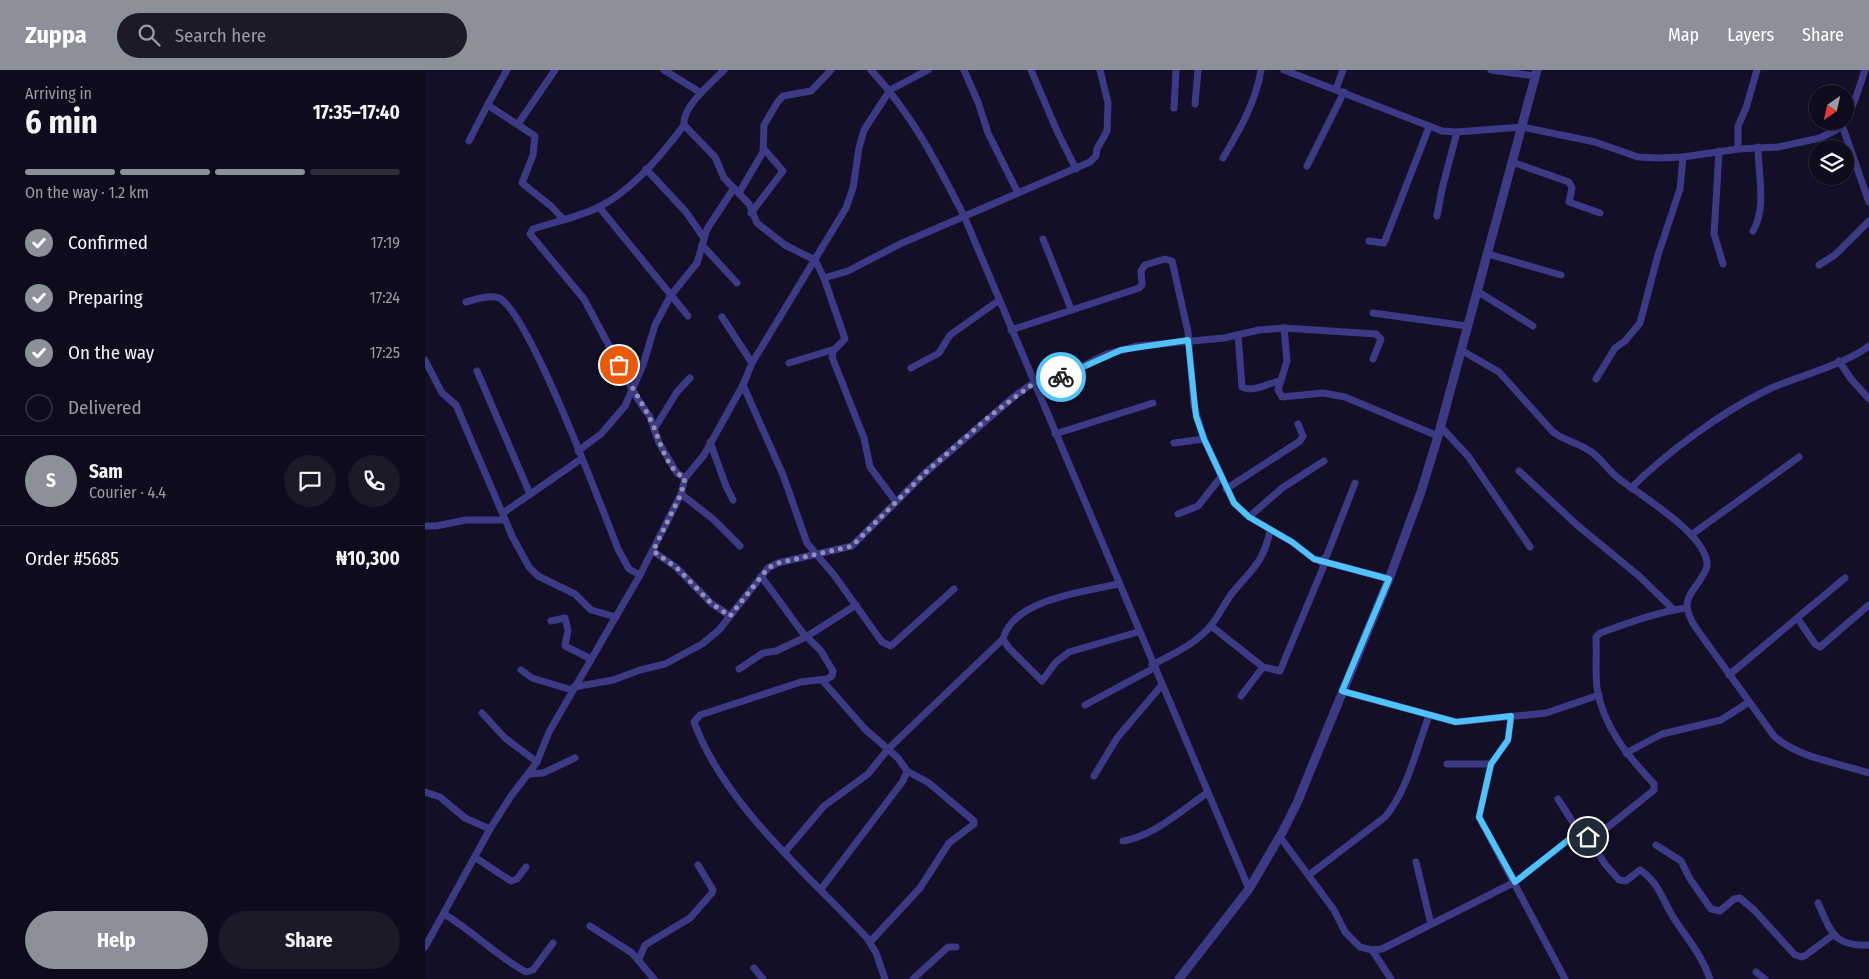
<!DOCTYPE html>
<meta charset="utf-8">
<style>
:root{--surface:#0e0b1c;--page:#1c1929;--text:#f1f3f6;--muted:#9b9ba3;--line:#2e2b3b;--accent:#8c9099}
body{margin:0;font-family:"Fira Sans Condensed",sans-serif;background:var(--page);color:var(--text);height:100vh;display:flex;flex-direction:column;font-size:19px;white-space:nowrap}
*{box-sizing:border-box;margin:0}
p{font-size:16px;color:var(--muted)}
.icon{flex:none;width:28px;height:28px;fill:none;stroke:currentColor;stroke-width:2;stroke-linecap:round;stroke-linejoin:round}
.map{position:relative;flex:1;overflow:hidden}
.details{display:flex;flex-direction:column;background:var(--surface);width:425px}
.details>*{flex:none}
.needle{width:32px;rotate:214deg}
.fabs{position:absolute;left:1384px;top:15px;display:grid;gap:10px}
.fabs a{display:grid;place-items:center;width:45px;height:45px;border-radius:50%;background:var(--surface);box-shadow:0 1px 4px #0004,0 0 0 1px var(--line);font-size:25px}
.pin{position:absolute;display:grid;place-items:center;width:42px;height:42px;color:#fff;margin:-21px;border:2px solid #fff;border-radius:50%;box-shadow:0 1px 5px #0007}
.courier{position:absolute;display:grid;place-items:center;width:50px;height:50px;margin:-25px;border:4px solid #4fc3f7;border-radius:50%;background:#fff;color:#222;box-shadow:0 1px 6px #0007}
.head em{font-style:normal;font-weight:700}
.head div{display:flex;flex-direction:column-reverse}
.head{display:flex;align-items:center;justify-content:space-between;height:85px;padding:0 25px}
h1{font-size:32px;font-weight:700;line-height:38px}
.bar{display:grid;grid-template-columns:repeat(4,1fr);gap:8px 5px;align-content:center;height:60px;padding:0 25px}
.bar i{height:6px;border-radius:4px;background:var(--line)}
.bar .active{background:var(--accent)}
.bar p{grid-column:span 4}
.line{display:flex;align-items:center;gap:12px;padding:0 25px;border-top:1px solid var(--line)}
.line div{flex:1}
.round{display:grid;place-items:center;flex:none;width:52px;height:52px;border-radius:26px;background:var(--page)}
ol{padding:0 25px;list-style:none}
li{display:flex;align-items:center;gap:15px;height:55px}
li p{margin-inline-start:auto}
li .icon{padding:5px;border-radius:50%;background:var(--accent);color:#fff;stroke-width:4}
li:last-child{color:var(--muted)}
li i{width:28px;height:28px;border:2px solid var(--line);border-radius:50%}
.cta{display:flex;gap:10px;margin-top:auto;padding:10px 25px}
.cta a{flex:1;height:58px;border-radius:30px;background:var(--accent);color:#fff;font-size:20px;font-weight:700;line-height:58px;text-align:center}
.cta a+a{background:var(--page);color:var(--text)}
header{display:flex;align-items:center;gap:30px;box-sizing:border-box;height:70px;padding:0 25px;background:var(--accent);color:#fff}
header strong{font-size:24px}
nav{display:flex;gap:28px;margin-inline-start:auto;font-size:18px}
.search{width:350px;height:45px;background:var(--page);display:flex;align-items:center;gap:12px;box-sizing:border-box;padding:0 18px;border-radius:28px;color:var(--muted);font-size:19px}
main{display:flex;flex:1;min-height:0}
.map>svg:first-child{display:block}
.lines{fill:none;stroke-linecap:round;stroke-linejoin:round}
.minor{stroke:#3d3a85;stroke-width:7}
.tertiary{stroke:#3d3a85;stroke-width:9}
.done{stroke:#948fb3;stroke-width:5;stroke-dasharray:0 9}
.route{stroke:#4fc3f7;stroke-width:6}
</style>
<header>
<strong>Zuppa</strong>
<div class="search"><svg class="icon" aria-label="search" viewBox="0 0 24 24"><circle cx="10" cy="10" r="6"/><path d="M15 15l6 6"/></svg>Search here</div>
<nav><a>Map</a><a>Layers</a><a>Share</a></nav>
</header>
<main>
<section class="details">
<div class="head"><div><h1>6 min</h1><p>Arriving in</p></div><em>17:35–17:40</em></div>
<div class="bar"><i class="active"></i><i class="active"></i><i class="active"></i><i></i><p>On the way · 1.2 km</p></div>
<ol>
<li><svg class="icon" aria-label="check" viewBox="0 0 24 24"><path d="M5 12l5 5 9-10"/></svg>Confirmed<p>17:19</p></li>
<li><svg class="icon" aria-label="check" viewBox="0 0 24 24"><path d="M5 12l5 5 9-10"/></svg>Preparing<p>17:24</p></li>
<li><svg class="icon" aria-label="check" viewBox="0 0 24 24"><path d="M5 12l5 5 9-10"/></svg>On the way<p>17:25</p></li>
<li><i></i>Delivered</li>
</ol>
<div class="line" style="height:90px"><b class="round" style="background:var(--accent);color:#fff">S</b><div><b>Sam</b><p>Courier · 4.4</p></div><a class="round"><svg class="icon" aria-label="chat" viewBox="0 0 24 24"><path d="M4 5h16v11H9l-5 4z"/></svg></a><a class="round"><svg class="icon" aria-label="phone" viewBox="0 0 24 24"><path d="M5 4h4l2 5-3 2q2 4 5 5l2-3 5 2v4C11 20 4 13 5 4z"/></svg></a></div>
<div class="line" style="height:65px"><div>Order #5685</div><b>₦10,300</b></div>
<div class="cta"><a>Help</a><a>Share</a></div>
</section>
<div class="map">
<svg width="1444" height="909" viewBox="0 0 1444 909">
<rect width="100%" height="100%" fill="#130f26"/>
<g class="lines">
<!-- minor -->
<g class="minor">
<polyline points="82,0 64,32 64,36 110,66 108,85 97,113 126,136 138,149"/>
<polyline points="239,0 276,23"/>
<path d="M 299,0 C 287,13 257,36 259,55 L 290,87 L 299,108 L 324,134 L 332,153 L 360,175 L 390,190 L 399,208 L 423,201 L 475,174 L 665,92 L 671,86 L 672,79 L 682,61 L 683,33 L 675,0"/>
<path d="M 446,0 C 487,44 512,93 539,146 L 824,819"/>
<polyline points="539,0 553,32 563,63 593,123"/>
<polyline points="606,0 632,61 651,99"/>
<polyline points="859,0 1017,61 1032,62 1097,57 1170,72 1213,87 1233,88 1258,87 1313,79 1353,77 1395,68 1411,60 1420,51"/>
<polyline points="1066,0 1110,6"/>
<polyline points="911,19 918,0"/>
<polyline points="770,34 773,0"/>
<polyline points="749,38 751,0"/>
<polyline points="1420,51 1430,30 1440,0"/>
<polyline points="93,54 130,0"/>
<path d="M 259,55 C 237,85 208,120 174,137 C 154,147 129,152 108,159 L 105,164 L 159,229 L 212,328 L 225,347 L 234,373 L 252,403 L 260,408"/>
<polyline points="1417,55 1444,132"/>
<polyline points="44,71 64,32"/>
<polyline points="1313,79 1313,56 1321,38 1332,0"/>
<polyline points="1294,81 1289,164 1298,194"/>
<path d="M 798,88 C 814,61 831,32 836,0"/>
<polyline points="1087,92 1144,112 1147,118 1144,132 1175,143"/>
<polyline points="882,96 919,22"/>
<polyline points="221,99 261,142 279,168"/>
<polyline points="314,123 338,82 339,55 352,33 358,26 386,21 406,0"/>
<polyline points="174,137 263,246"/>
<polyline points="326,143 358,101 339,79"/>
<polyline points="1012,146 1017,119 1032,62"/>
<path d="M 1328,161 C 1342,138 1333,103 1333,77"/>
<polyline points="618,169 646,239"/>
<polyline points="944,171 959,173 1004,57"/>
<polyline points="277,175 312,213"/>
<polyline points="1063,184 1136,205"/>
<polyline points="1394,195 1410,185 1444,151"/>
<polyline points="399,208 420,269 408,281 407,287 439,368 445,397 471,432"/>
<polyline points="1052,221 1108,256"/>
<path d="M 41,232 C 50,230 64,224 74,228 C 104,242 177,439 193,479 L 204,499 L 215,505"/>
<polyline points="948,243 1042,256"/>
<polyline points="297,247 327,293"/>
<polyline points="859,258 862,291 853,320 857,327 898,323 920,327 1013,366"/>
<polyline points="586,260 714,218 717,215 716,201 720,195 740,189 747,191 763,262 769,336 779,369 809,433 824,447 867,472 889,489 964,509"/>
<path d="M 813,265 L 817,317 C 828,323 843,313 855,311"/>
<path d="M 1036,280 L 1074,302 L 1128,362 C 1140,371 1154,373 1165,381 C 1176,388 1183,400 1193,408 C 1216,426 1285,466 1282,497 C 1271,524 1250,526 1271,558 L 1349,666 C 1373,688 1414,693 1444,703"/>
<polyline points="0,290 17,323 31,335 88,468 104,497 113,506 150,524 166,540 191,547"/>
<polyline points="1414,291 1426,309 1444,329"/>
<polyline points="364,293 410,279"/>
<polyline points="486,298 514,283 525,265 573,231"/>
<polyline points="52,301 105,424"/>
<polyline points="1171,309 1190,278 1200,271 1215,253 1233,185 1255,119 1258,87"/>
<polyline points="318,315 358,405 382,473 409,505 457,572 466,576 529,519"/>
<polyline points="1015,356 1043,386 1105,477"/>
<polyline points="229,359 252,322 265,308"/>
<polyline points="630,364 728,333"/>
<polyline points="285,372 301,416 308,430"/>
<polyline points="749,373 779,369"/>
<polyline points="153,381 176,364 200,336 218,295 230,255 246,225 272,193 282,159 309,118"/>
<polyline points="1094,401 1152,455 1214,506 1248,539"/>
<path d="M 1206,418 C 1242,382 1297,342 1342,320 C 1375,305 1415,297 1444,276"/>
<polyline points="801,419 875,371 878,366 873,354"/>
<polyline points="256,424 288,449 315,476"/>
<polyline points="78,443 156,389"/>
<polyline points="753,444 773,436 796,407"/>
<polyline points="824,447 857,418 899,391"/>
<polyline points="0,456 11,456 41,450 80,450"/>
<polyline points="1266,465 1374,387"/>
<polyline points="228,481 252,498 286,533 305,546"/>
<polyline points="896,492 902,485 930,413"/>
<path d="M 336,506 L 377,562 L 396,581 L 408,601 L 407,606 L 402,609 L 376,612 L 275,645 L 269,652 C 300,736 382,803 442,868 L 451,883 L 460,909"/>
<polyline points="1373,549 1390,574 1395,577 1444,535"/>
<polyline points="126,551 140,548 143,560 140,576 166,589"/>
<polyline points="786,556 838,597 855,601 900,493"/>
<polyline points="578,569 584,578 617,611 631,592 644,582 713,562"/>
<path d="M 727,595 C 748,584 773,573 787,554 C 795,544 800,532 808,522 C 828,498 838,493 845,461"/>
<polyline points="314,599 338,583 351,581 381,567 431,535"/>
<polyline points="96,600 107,608 147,620"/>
<polyline points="1304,605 1420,508"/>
<polyline points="397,610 440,659 473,688 482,701 504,713 549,751 549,754 524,773 495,818 445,872"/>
<polyline points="149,617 188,610 215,600 240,594 277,574 294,560 343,498 353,493 427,476 500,403 591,325 608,313 626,312 682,284 713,276 799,268 834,260 859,258 951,264 956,269 948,289"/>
<polyline points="917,621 1031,652 1121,643 1174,625"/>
<polyline points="816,626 838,597"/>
<polyline points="660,635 729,598"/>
<polyline points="57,643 80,668 112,692"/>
<polyline points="1086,646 1083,670 1066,694 1054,747 1140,909"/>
<polyline points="1201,683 1237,664 1296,650 1324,632"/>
<polyline points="1022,694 1066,694"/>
<polyline points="104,704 118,703 150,688"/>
<polyline points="669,706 692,668 736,616"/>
<polyline points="0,722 15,727 40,748 65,759"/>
<path d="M 1133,729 L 1154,762 L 1163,767 L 1183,757 L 1229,720 L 1229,714 C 1203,686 1178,657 1172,618 C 1170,601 1172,583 1171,567 L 1175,563 C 1203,553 1232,542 1261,538"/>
<polyline points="855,767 909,840 920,862 935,877 947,880 957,879 1090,812 1154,762"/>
<path d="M 1163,767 L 1180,794 L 1194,810 L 1201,811 L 1215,800 C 1234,812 1238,832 1250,850 C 1264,871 1276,884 1285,909"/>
<path d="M 698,771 C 729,766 757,740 782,723"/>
<polyline points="1231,775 1256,791 1265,809 1286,839 1295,841 1309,829 1315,828 1330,841 1370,885 1377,887 1381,885 1408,865"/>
<path d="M 360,782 L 399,736 L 443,704 L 463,679 L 578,569 C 588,529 659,522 693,514"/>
<polyline points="51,788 86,811 92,809 101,797"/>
<polyline points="991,792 1006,854"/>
<path d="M 884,805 L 960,747 C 983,720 991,679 1004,646"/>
<polyline points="396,819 478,711 482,701"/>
<path d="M 1393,833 C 1406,861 1408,877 1444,875"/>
<path d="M 19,844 C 48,861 71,886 101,902 L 108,900 L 128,873"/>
<polyline points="165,856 207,883 229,909"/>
<polyline points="0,877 65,759 86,726 112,692 124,662 215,505 256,424 260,408 279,385 318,315 327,293 421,138 428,118 434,78 439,60 465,20 503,0"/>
<polyline points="947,880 966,909"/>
<polyline points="214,889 220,875 265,848 287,823 288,820 273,795"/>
<polyline points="329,898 338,909"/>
<polyline points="1331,902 1340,909"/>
<polyline points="488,909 523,877 531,877"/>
</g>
<!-- tertiary -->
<polyline class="tertiary" points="754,909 824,819 858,761 872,733 964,509 996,422 1013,366 1112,0"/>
</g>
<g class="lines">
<!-- done -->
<path class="done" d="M 194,295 C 204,313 216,330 225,349 C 235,367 239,398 260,408 L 256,424 L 228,481 L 252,498 L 286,533 L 305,546 L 343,498 L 353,493 L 427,476 L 500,403 L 566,345 L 608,314 L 621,313 L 636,307"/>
<!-- route -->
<polyline class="route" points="636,307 696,280 763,270 771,346 779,369 809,433 824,447 867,472 889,489 964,509 917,621 1031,652 1086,646 1083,670 1066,694 1054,747 1090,812 1152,763 1163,767"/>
</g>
</svg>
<div class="fabs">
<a><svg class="needle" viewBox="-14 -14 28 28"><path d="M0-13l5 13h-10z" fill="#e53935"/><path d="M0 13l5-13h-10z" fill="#9b9ba3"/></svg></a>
<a><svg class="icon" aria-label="layers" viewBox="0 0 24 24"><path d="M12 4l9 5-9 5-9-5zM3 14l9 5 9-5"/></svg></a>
</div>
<div class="pin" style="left:194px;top:295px;background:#ea580c"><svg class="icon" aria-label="bag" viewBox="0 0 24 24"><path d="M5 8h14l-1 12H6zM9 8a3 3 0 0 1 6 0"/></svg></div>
<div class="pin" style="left:1163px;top:767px;background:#1f2937"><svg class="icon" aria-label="home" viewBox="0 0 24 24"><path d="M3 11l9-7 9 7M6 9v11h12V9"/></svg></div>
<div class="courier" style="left:636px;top:307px"><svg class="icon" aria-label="bike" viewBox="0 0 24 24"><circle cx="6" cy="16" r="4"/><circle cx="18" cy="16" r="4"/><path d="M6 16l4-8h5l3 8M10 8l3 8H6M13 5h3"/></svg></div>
</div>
</main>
